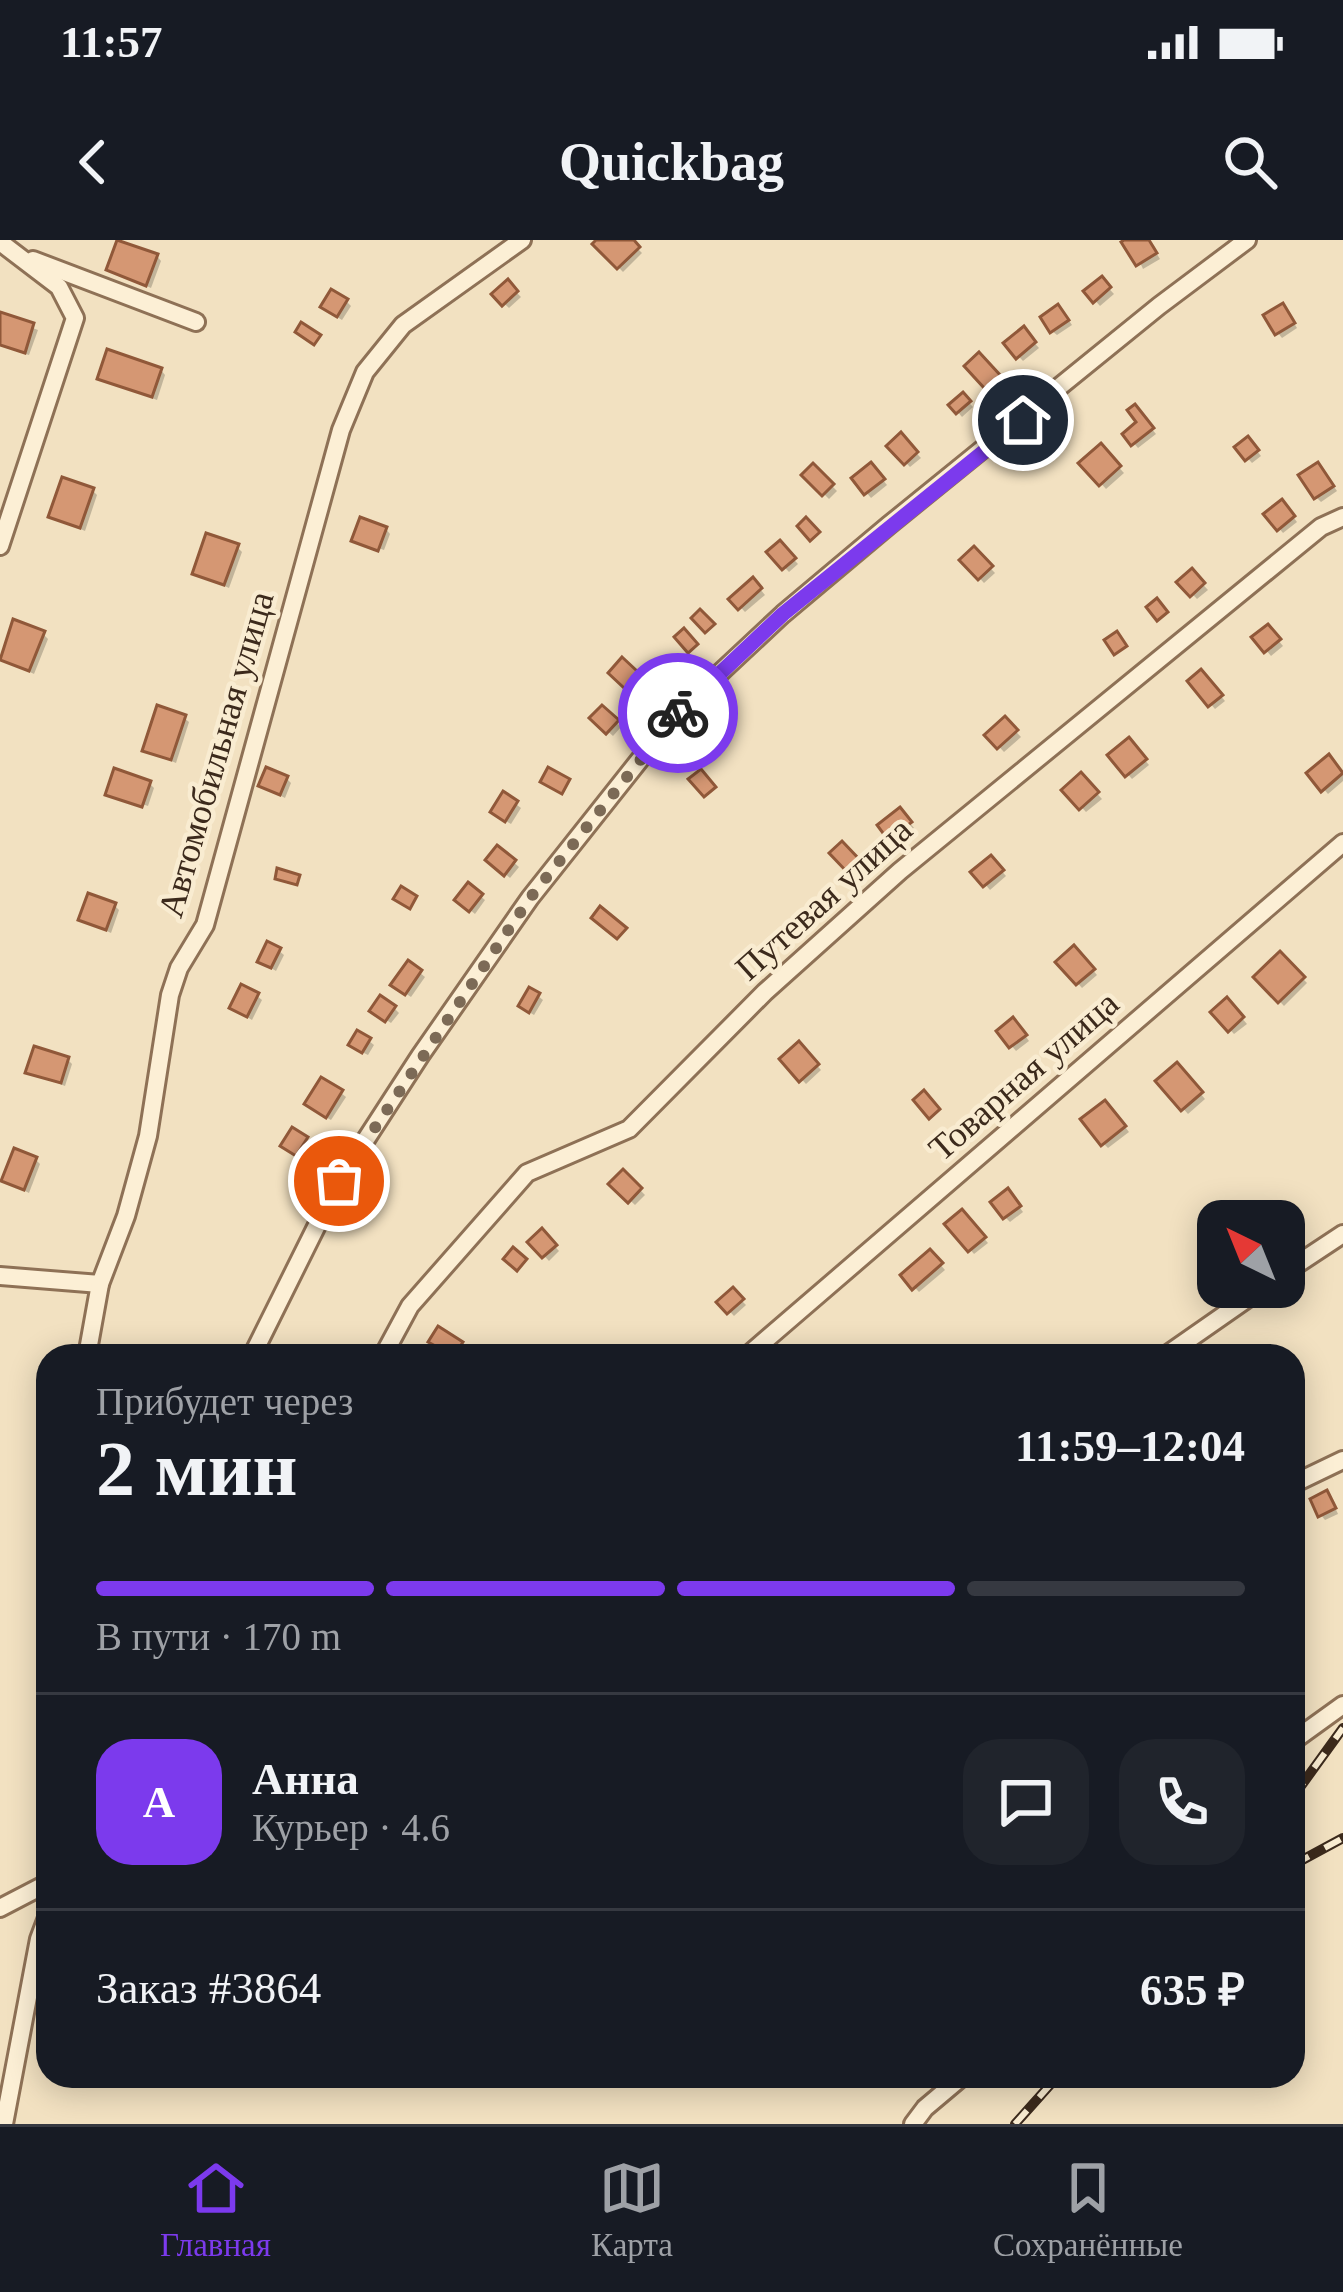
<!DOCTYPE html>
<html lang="ru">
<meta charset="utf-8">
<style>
:root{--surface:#171b24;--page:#20242c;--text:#f1f3f6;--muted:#9ea1a6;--line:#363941;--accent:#7c3aed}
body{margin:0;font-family:"Times New Roman",serif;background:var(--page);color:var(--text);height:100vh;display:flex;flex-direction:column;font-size:45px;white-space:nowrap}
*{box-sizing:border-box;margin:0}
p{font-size:39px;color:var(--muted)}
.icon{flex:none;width:66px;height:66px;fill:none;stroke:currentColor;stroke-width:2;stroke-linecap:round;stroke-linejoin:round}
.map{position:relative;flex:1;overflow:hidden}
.details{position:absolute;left:36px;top:1104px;width:1269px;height:744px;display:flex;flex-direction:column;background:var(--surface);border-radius:36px;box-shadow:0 6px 30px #0003}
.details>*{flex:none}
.needle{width:78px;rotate:317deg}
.fabs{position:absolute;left:1197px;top:960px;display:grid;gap:24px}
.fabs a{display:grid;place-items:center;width:108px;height:108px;border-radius:24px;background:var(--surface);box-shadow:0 6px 30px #0003;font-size:60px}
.pin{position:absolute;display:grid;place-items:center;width:102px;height:102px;color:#fff;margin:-51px;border:6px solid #fff;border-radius:50%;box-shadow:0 3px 12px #0007}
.courier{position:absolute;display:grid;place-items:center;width:120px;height:120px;margin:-60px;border:9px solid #7c3aed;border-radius:50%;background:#fff;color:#222;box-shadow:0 3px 15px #0007}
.head em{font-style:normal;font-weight:800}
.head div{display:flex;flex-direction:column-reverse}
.head{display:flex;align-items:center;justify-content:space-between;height:204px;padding:0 60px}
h1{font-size:78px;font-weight:800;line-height:90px}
.bar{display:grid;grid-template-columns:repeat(4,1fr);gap:18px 12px;align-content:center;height:144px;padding:0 60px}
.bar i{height:15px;border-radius:9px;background:var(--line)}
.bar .selected{background:var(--accent)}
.bar p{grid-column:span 4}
.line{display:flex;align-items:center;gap:30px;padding:0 60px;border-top:3px solid var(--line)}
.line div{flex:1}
.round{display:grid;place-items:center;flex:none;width:126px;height:126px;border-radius:36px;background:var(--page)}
.status{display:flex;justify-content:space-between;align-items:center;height:84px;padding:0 60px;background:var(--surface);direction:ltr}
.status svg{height:33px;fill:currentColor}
header{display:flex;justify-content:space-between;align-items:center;height:156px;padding:0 60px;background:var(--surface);font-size:54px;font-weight:800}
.tabs{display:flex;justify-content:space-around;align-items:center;height:168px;border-top:3px solid var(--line);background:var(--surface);font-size:33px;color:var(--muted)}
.tabs a{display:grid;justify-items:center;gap:6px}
.tabs .selected{color:var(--accent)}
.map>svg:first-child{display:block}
.shadow{fill:#0003}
.building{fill:#d59773;stroke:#905839;stroke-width:3}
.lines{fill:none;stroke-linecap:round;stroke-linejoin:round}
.minor-casing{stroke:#8e7156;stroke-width:22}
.minor{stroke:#fcefd5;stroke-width:16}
.rail-casing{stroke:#3c2a1c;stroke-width:10}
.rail{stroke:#f9ecd1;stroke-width:6;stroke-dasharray:18;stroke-linecap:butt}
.done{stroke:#7c6a56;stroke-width:12;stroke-dasharray:0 21.6}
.route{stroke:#7c3aed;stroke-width:15}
.labels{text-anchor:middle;stroke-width:9;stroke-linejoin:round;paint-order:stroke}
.street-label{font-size:36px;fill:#3c2a1c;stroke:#f9ecd1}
</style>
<div class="status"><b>11:57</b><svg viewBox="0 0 49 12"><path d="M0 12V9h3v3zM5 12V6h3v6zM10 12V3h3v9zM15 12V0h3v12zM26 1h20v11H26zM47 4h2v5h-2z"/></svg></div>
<header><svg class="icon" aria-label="back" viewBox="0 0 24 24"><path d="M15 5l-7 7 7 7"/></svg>Quickbag<svg class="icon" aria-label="search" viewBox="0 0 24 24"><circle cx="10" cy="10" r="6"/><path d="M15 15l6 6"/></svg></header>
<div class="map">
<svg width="1343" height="1884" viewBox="0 0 1343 1884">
<rect width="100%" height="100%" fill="#f2e1c1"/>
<!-- shadow -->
<g class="shadow">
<polygon points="600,0 629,0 642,13 623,32 596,4"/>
<polygon points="1130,0 1148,0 1160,19 1143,29"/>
<polygon points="157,16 161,21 151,48 109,29"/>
<polygon points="1101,40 1114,54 1100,66 1087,51"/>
<polygon points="507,43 521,57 509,68 495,55"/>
<polygon points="346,61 351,66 342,80 328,71"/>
<polygon points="1063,72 1072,85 1057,95 1052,91"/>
<polygon points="1287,72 1297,88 1282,98 1278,93"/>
<polygon points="0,75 38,90 29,115 0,106"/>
<polygon points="1023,90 1039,108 1023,121 1007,104"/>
<polygon points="979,116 1003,142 993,152 968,126"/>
<polygon points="161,130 165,135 157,160 101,138"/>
<polygon points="963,156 973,167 962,177 952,165"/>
<polygon points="1134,168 1156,194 1138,208 1126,194 1140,183"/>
<polygon points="900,196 921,218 910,227 890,206"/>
<polygon points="1248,200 1261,216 1252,223 1238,207"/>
<polygon points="1100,207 1124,233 1106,249 1083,223"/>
<polygon points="871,226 887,245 871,258 855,239"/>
<polygon points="813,227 837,251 829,259 805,235"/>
<polygon points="1322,230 1337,251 1321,262 1316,257"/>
<polygon points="92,250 97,255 85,291 51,276"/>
<polygon points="1282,263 1297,282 1283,293 1268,275"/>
<polygon points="386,289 390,294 384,310 356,300"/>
<polygon points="779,304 798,324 789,332 770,312"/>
<polygon points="237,307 242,312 229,348 196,333"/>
<polygon points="973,310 995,333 984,343 963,320"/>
<polygon points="1191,332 1208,350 1197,359 1181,342"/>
<polygon points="753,341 765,355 745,372 733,359"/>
<polygon points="1268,388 1283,406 1271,416 1256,398"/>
<polygon points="43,394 48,399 34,434 1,418"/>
<polygon points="622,421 654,451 643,462 612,433"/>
<polygon points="1201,433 1225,461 1215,469 1191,441"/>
<polygon points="602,469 621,487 613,496 593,478"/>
<polygon points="184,478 189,482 176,523 145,510"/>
<polygon points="1005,480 1021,497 1004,512 988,495"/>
<polygon points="1129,501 1149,525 1132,539 1111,515"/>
<polygon points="1328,518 1343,535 1343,541 1328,554 1310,533"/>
<polygon points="1081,536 1102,559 1086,572 1066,550"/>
<polygon points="286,538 291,543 285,558 262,546"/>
<polygon points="149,543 154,548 148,566 110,553"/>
<polygon points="504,555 521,568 511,584 498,576"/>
<polygon points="900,571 914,588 895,603 881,586"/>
<polygon points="842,605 862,627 853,635 833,613"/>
<polygon points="498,609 519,627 510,638 489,620"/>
<polygon points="991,619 1006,636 990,650 975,632"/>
<polygon points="469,647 485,660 475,674 458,660"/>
<polygon points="115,666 119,670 111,693 82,679"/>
<polygon points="1074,709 1097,735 1082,748 1059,722"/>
<polygon points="279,711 284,715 276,731 260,721"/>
<polygon points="1280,715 1307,743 1284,766 1257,737"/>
<polygon points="409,724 425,737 411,757 399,749"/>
<polygon points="257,756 262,760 252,780 233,768"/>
<polygon points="538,756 543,760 534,775 526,770"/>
<polygon points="1227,761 1247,784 1234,794 1214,772"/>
<polygon points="394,768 399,773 391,783 373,771"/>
<polygon points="1018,786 1029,801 1016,811 1000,792"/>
<polygon points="369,801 374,805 368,815 356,809"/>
<polygon points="798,805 821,830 806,844 783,819"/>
<polygon points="67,819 72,824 65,846 29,832"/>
<polygon points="1177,826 1205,859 1188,874 1159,841"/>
<polygon points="341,853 346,857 331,880 312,869"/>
<polygon points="1110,868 1129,892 1108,908 1104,904"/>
<polygon points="306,899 311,904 302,918 289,910"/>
<polygon points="35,919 40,924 29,953 4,940"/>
<polygon points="623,933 645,955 635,965 613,944"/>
<polygon points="1012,957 1023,972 1010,982 1005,977"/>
<polygon points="962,973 988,1003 974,1014 949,984"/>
<polygon points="542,992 559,1011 549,1021 531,1002"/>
<polygon points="930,1013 945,1030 919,1052 904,1036"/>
<polygon points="732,1051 746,1065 734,1076 721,1062"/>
<polygon points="461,1105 466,1109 461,1116 451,1116 436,1106"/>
<polygon points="1331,1259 1338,1274 1325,1280 1321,1275"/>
</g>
<!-- building -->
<g class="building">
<polygon points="117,0 158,14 146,46 106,30"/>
<polygon points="596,0 634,0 640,7 617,29 592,4"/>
<polygon points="1124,0 1149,0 1157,13 1136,26 1121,2"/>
<polygon points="1102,36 1111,47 1093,63 1083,51"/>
<polygon points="508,39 518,51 502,66 491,54"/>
<polygon points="331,49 348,59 337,77 320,67"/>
<polygon points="1283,63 1295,83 1275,95 1263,75"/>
<polygon points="1058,64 1069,80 1050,93 1040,77"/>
<polygon points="0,72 34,83 25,113 0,105"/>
<polygon points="301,82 321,95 314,105 295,92"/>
<polygon points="1024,86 1036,102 1016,119 1003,103"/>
<polygon points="107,109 162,128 152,157 97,139"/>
<polygon points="979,112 1001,136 986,150 964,126"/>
<polygon points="963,152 971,161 956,174 948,165"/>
<polygon points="1135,164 1154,188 1131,206 1122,194 1136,182 1127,170"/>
<polygon points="901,192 918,212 904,225 886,206"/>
<polygon points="1248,196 1259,210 1245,221 1234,207"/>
<polygon points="1101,203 1121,226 1099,246 1078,223"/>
<polygon points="871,222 885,239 864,255 851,238"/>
<polygon points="1318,222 1334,246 1314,259 1298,235"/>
<polygon points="813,223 834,244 822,256 801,235"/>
<polygon points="62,237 94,248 80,288 48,277"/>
<polygon points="1282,259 1295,276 1277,291 1263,274"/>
<polygon points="360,277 387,287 378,311 351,301"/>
<polygon points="806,277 820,292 810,301 797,286"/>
<polygon points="206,293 239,304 224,345 192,334"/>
<polygon points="780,300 796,318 782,330 766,312"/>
<polygon points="974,306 993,326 978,340 959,320"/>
<polygon points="1192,328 1205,343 1190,357 1176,342"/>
<polygon points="753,337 762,348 738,370 728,359"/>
<polygon points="1157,358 1168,372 1157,381 1146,367"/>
<polygon points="700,369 715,384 705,393 691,378"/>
<polygon points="13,379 45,391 29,431 0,420"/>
<polygon points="1268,384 1281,399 1264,413 1251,397"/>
<polygon points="684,388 698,404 688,413 674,397"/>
<polygon points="1117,391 1127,406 1114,415 1104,400"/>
<polygon points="622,417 651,444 637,460 608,433"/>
<polygon points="1201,429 1223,455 1208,467 1187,441"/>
<polygon points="157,465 186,475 171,520 142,511"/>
<polygon points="602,465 619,480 606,494 589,478"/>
<polygon points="1005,476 1018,490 997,509 984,495"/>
<polygon points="1129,497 1147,519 1125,537 1107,515"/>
<polygon points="1329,514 1343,533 1321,552 1306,533"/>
<polygon points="266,527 288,536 280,555 258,546"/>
<polygon points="548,527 570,539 562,554 540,542"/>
<polygon points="114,528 151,541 142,567 105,555"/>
<polygon points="701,529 716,547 704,557 688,539"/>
<polygon points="1081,532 1099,552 1079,570 1061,550"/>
<polygon points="503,551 518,561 505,582 490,572"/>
<polygon points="900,567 912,582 888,600 877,585"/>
<polygon points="842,601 860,620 847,632 829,613"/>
<polygon points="497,605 516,620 504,636 485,620"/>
<polygon points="991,615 1004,630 983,647 970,632"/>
<polygon points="277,628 300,635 297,645 275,639"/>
<polygon points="468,642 483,654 469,672 454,660"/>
<polygon points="401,646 417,656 410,669 393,659"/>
<polygon points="88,653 116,663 106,690 78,680"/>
<polygon points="600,666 627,688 617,699 591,678"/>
<polygon points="267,701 281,708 271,728 257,722"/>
<polygon points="1074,705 1095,729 1076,745 1055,722"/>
<polygon points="1280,711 1305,737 1278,763 1253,737"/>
<polygon points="408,720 422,730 405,755 390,745"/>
<polygon points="241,744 259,753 247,777 229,768"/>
<polygon points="529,747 540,753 529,773 518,766"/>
<polygon points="380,755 396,766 385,782 369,771"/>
<polygon points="1227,757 1244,777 1228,792 1210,772"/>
<polygon points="1013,777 1027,795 1009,808 996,791"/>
<polygon points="357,790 371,798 362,813 348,805"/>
<polygon points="799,801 819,824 799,842 779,819"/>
<polygon points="34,806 69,817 61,843 25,833"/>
<polygon points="1177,822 1203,852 1181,871 1155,841"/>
<polygon points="321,837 343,850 326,878 304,864"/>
<polygon points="924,850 940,869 929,879 913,860"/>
<polygon points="1105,860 1126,886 1101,906 1080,879"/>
<polygon points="292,887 308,897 296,916 280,906"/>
<polygon points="14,908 37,917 24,950 1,941"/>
<polygon points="623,929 642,948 628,963 608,944"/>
<polygon points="1008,948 1021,966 1003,979 990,962"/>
<polygon points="962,969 986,997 968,1012 944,984"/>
<polygon points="542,988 557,1005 542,1018 527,1002"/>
<polygon points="513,1007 527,1019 517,1031 503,1019"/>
<polygon points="930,1009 943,1023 912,1050 900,1035"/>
<polygon points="733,1047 744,1059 727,1074 716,1062"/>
<polygon points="438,1086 463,1102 454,1116 428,1102"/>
<polygon points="1327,1250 1336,1268 1318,1277 1310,1259"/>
</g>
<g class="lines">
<!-- minor casing -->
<g class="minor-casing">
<g id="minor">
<polyline points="0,2 59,47 75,78 0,306"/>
<polyline points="33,20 196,82"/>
<polyline points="1284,1033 1343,994"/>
<polyline points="0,1036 100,1044"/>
<polyline points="87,1116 100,1044 126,976 148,896 170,755 179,728 205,685 341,190 365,132 403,85 522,0"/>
<polyline points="252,1116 339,941 420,816 530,658 676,474 783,374 889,285 1159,66 1247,0"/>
<polyline points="383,1116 410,1066 527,933 629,889 765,752 900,631 1321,287 1343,277"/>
<polyline points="747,1116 1343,603"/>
<polyline points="1165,1116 1264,1047"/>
<polyline points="1293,1244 1343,1220"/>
<polyline points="1293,1501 1343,1465"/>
<polyline points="0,1668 48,1643"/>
<polyline points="4,1884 39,1699 48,1675"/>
<polyline points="913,1884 925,1868 963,1836"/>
</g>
</g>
<!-- minor -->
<use href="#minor" class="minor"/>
<!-- rail casing -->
<g class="rail-casing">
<g id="rail">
<polyline points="1293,1557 1343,1488"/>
<polyline points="1293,1625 1343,1598"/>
<polyline points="1015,1884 1058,1836"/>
</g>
</g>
<!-- rail -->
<use href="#rail" class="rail"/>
</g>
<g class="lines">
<!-- done -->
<polyline class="done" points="339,941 530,658 678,473"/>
<!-- route -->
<polyline class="route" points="678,473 783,374 1023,180"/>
</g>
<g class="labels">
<!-- street labels -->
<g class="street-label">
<text transform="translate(215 514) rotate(-74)" y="13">Автомобильная улица</text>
<text transform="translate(823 658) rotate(-42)" y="13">Путевая улица</text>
<text transform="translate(1023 835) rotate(-41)" y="13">Товарная улица</text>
</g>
</g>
</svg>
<div class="fabs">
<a><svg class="needle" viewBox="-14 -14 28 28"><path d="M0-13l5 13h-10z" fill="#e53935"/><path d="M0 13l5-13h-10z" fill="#9ea1a6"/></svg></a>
</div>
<div class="pin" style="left:339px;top:941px;background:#ea580c"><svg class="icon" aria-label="bag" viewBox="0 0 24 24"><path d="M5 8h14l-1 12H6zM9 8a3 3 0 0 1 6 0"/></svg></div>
<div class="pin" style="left:1023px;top:180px;background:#1f2937"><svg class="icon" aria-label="home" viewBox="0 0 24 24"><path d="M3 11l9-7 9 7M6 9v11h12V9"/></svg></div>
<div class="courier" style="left:678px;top:473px"><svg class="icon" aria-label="bike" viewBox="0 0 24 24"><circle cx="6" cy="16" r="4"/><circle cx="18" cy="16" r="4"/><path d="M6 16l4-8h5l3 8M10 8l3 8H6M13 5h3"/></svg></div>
<section class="details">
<div class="head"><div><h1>2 мин</h1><p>Прибудет через</p></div><em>11:59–12:04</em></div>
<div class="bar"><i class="selected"></i><i class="selected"></i><i class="selected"></i><i></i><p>В пути · 170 m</p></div>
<div class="line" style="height:216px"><b class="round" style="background:var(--accent);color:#fff">А</b><div><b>Анна</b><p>Курьер · 4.6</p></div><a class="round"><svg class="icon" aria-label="chat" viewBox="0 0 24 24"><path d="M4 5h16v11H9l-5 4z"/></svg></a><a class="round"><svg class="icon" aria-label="phone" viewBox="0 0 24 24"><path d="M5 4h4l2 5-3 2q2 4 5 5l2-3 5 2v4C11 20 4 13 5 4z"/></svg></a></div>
<div class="line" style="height:156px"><div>Заказ #3864</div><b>635 ₽</b></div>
</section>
</div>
<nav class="tabs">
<a class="selected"><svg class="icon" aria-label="home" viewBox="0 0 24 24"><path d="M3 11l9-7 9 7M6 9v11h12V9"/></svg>Главная</a>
<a><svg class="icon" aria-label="map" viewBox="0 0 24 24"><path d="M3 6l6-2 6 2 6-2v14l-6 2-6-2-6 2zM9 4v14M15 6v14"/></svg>Карта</a>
<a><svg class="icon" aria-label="saved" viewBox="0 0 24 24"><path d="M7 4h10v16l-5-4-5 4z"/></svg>Сохранённые</a>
</nav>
